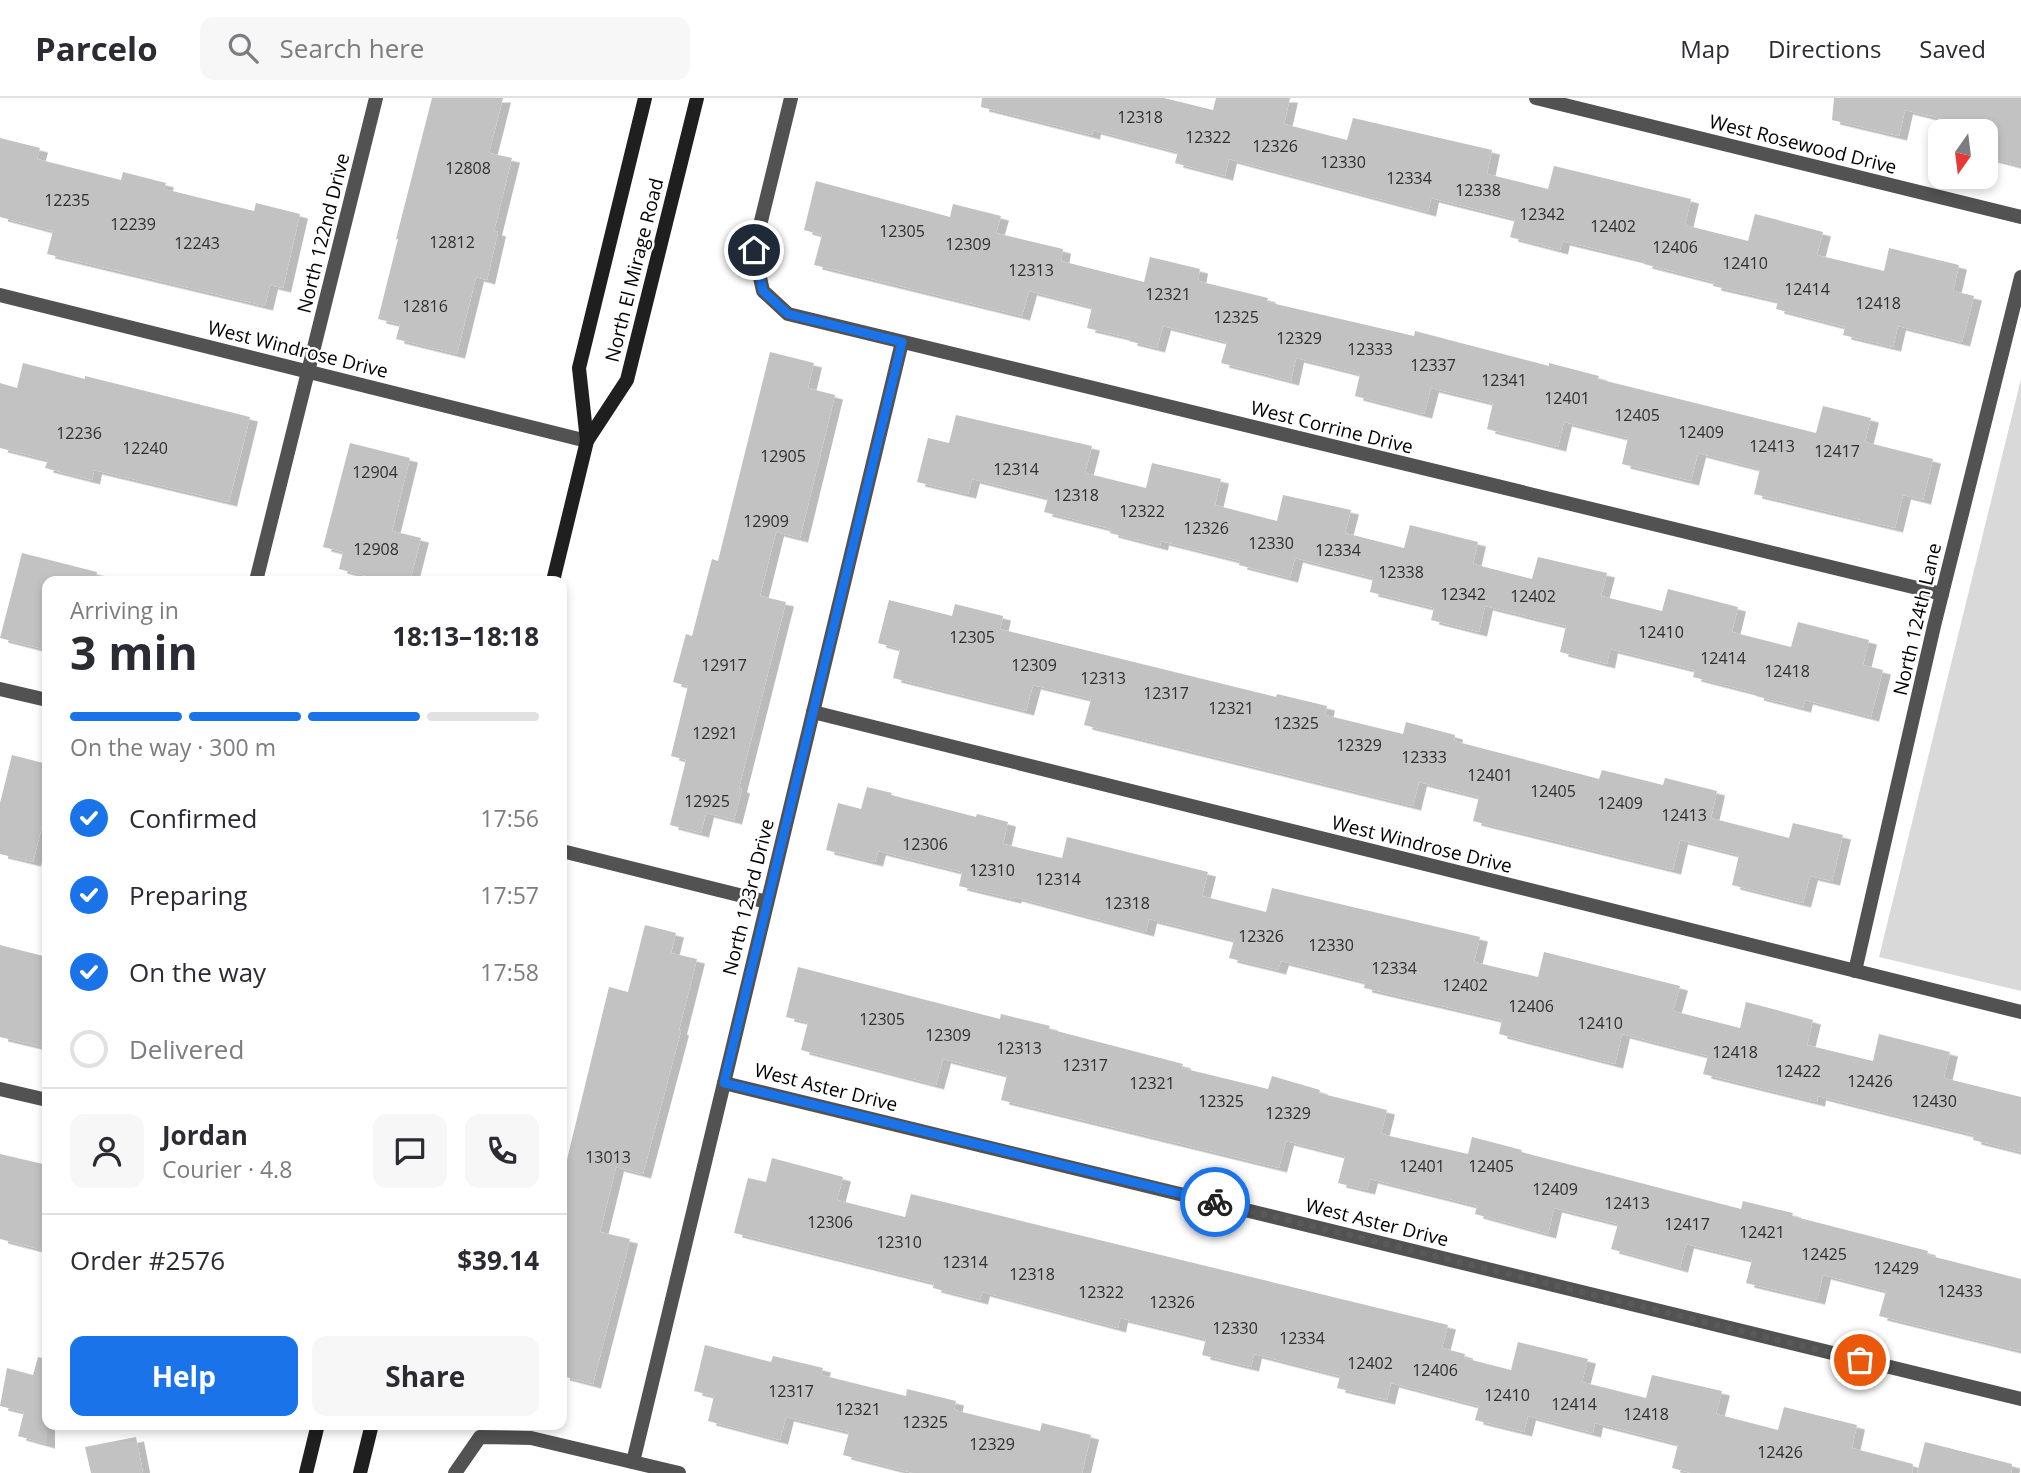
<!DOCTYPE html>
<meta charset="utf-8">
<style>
:root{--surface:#fff;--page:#f7f7f7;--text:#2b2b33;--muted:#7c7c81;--line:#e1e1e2;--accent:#1a73e8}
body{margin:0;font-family:"Open Sans",sans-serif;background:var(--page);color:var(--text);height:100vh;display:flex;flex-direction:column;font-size:26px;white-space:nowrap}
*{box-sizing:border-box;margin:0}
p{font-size:23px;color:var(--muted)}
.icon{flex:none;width:38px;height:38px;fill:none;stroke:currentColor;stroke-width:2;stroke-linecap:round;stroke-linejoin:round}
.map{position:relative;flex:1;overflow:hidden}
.panel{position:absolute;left:42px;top:478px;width:525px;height:854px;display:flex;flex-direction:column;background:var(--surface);border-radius:14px;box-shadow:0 4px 10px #0003}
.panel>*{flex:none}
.needle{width:46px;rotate:194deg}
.controls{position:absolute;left:1928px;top:21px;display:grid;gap:14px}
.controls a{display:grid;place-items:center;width:70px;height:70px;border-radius:14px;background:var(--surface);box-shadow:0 4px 10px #0003;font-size:35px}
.pin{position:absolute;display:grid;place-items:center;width:60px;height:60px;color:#fff;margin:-30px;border:4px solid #fff;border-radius:50%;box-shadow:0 2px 7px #0007}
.courier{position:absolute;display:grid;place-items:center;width:70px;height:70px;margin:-35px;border:5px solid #1a73e8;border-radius:50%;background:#fff;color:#222;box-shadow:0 2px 9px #0007}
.overview em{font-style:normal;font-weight:700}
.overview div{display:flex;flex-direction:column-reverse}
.overview{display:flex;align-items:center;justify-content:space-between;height:119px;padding:0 28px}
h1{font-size:46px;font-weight:700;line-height:52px}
.bar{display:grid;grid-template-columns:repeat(4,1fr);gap:10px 7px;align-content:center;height:84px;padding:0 28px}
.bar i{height:9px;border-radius:5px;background:var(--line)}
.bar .current{background:var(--accent)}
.bar p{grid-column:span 4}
.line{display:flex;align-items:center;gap:18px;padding:0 28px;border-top:2px solid var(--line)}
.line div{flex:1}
.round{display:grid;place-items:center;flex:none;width:74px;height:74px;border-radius:14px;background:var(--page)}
ol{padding:0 28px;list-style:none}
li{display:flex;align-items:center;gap:21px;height:77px}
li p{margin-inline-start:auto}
li .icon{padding:7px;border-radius:50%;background:var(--accent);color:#fff;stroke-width:4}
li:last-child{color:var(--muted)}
li i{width:38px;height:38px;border:4px solid var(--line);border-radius:50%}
.cta{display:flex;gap:14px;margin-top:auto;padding:14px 28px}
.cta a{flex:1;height:80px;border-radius:14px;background:var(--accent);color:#fff;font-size:28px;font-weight:700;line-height:80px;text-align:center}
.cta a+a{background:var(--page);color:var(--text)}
header{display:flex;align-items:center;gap:42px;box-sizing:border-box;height:98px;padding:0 35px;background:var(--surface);border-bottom:2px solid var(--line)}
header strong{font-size:33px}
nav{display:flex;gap:38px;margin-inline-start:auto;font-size:24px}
.search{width:490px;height:63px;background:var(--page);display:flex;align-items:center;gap:18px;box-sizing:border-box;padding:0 24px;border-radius:14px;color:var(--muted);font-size:26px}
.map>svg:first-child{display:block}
.green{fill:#d9d9d9}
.building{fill:#c2c2c2;filter:url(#shadow)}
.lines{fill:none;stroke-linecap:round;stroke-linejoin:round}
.street{stroke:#525252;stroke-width:14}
.secondary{stroke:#1f1f1f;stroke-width:14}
.done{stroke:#595959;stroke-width:7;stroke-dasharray:0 12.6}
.route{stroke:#1a73e8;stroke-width:9}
.labels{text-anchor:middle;stroke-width:5;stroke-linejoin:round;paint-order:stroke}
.number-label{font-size:16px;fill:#303030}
.street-label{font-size:19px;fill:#000;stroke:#fff}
</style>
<header>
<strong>Parcelo</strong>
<div class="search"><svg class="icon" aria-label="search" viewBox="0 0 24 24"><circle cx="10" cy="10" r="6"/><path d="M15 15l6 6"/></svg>Search here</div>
<nav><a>Map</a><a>Directions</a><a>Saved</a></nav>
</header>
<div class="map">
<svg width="2021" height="1375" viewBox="0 0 2021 1375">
<defs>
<filter id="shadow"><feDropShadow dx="8" dy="4.5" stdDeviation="0" flood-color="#0004"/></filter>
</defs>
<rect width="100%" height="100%" fill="#fff"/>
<!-- green -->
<polygon class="green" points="2021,281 2021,893 1879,859"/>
<!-- building -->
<g class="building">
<polygon points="432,0 503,0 489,55 512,60 494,133 498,134 487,182 476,179 457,256 396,241 400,226 378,221 398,141 396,141"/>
<polygon points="982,0 1164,0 1213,12 1216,0 1290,0 1284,26 1347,42 1353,20 1492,52 1487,76 1548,91 1554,68 1691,101 1685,127 1748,143 1755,116 1823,134 1817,157 1884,173 1889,150 1959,167 1953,193 1974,198 1962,244 1898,228 1893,249 1843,237 1845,229 1776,211 1778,203 1713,188 1714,184 1644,166 1645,163 1562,143 1560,152 1510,139 1515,121 1431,100 1428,114 1229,61 1225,78 1175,65 1178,54 1093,32 1092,37 981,9"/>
<polygon points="1834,0 2021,0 2021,68 1986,59 1986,33 1964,33 1966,27 1905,12 1899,38 1832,22"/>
<polygon points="0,40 40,50 37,61 121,82 123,74 166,85 164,91 254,113 256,105 300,116 283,190 270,187 265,208 47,156 53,133 0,119"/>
<polygon points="816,83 950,119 953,106 1001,118 996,135 1063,151 1061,163 1144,184 1150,159 1200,171 1198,183 1268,200 1267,204 1414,238 1415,233 1549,268 1549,265 1599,278 1598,281 1816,335 1823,308 1871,320 1865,344 1933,361 1923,402 1903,397 1895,430 1754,396 1760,371 1698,355 1691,383 1622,366 1628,340 1564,324 1558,349 1487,331 1493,305 1431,290 1424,316 1355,298 1360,276 1296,260 1291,283 1221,265 1227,244 1163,228 1157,250 1129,243 1130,240 1087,230 1092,209 1029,193 1022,218 814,167 822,137 804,132"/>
<polygon points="770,254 814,265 808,290 835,297 800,440 776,434 760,498 786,504 739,690 742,691 734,722 706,715 701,735 670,727 686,662 671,658 688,588 673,584 686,536 692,538 712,461 718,463"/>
<polygon points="23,265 85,281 85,278 250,319 229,404 94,372 92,382 45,370 48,362 0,350 0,285 17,290"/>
<polygon points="956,317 1092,348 1085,375 1146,390 1152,365 1221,381 1215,407 1277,423 1283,397 1351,412 1345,435 1404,450 1410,427 1478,444 1473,466 1532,481 1538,459 1607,475 1601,498 1662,513 1668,491 1738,509 1732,534 1791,549 1798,524 1869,542 1863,567 1883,572 1871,619 1805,602 1803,610 1756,598 1756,595 1693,579 1695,572 1610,551 1607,566 1560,554 1566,528 1485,508 1479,534 1431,522 1434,510 1370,494 1373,480 1295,460 1290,480 1239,467 1240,463 1161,443 1160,448 1110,435 1111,431 1044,414 1048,400 972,381 968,396 917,384 928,340 949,345"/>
<polygon points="350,345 410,360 392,433 421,440 410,483 386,483 339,471 343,454 323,449"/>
<polygon points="22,455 97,474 96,483 47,483 47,552 0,540"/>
<polygon points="889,502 952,518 955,506 1003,518 1000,531 1276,599 1277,596 1327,608 1325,617 1403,636 1406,624 1455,637 1454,643 1599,681 1602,672 1663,687 1665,680 1717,693 1711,720 1789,740 1793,725 1843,737 1832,783 1810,778 1803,805 1732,787 1739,757 1680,742 1673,772 1473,723 1479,699 1419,684 1413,708 1084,627 1091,601 1033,587 1026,613 893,580 900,551 878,545"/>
<polygon points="12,657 47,666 47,708 33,764 0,756 0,705"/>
<polygon points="867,689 892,695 891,697 976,719 977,716 1008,724 1003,746 1062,760 1067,739 1208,774 1202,798 1266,814 1272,790 1480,839 1474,864 1538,879 1544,854 1680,888 1673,913 1740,930 1746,904 1773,911 1813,922 1807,947 1873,963 1879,936 1950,954 1944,980 2021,999 2021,1054 1973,1042 1974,1037 1818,998 1817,1004 1703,976 1708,958 1622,936 1615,966 1499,936 1502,922 1364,890 1365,884 1281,863 1278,872 1229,860 1234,842 1149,821 1146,834 1014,799 1013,801 959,788 962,774 878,753 875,764 826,752 838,705 861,711"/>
<polygon points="645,827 676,835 671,855 697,861 679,932 681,933 643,1076 616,1069 600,1134 630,1141 593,1286 562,1278 562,1082 609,889 628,894"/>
<polygon points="0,847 47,859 47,950 0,939"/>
<polygon points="798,869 1000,921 1001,916 1050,928 1049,931 1183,966 1182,970 1268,991 1272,978 1320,992 1319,995 1387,1012 1381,1036 1468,1056 1472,1039 1522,1052 1521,1054 1741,1111 1743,1103 1793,1115 1792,1118 1928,1153 1927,1157 2021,1181 2021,1253 1879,1218 1886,1193 1823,1177 1817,1202 1746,1185 1752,1162 1686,1146 1680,1170 1611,1151 1618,1126 1554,1110 1548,1136 1475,1116 1477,1108 1370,1081 1367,1092 1338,1085 1345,1058 1286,1043 1279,1070 1001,1002 1007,977 943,961 936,987 801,952 808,924 786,919"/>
<polygon points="0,1056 47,1067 47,1153 0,1141"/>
<polygon points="772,1060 843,1079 837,1102 905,1119 911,1096 1448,1227 1442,1250 1465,1256 1464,1260 1511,1272 1518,1244 1588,1261 1582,1284 1646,1300 1652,1277 1722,1293 1716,1316 1778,1332 1784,1309 1857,1327 1852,1350 1913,1366 1912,1375 1691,1375 1672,1370 1678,1346 1595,1325 1593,1335 1528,1318 1524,1334 1475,1322 1479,1308 1391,1285 1387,1302 1337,1290 1340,1278 1254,1256 1251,1269 1202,1257 1206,1241 1120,1220 1118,1230 982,1194 980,1202 933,1190 934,1185 734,1135 748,1080 766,1084"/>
<polygon points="705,1247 771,1264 773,1258 823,1270 821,1277 906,1298 907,1291 956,1303 954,1312 1040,1333 1042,1325 1091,1337 1082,1375 913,1375 843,1357 849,1334 786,1319 780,1342 708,1323 714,1298 694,1293"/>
<polygon points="38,1259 47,1261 47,1346 18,1338 24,1314 0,1308 7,1270 33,1277"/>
<polygon points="136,1339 143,1375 91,1375 85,1349"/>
<polygon points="1925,1344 2012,1366 2011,1375 1917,1375"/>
</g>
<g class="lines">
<!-- street -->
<g class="street">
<polyline points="791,0 754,152 763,193 788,216 1942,496"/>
<polyline points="1536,0 2021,119"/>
<polyline points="0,197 587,343"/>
<polyline points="256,483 376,0"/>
<polyline points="0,591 47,602"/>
<polyline points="813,614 2021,914"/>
<polyline points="562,753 767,804"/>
<polyline points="1855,873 1934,528 2021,179"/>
<polyline points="724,985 2021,1301"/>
<polyline points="0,991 47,1002"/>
<polyline points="633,1364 902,244"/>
<polyline points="455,1375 480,1339 531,1340 679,1375"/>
</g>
<!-- secondary -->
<g class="secondary">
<polyline points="587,343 579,270 645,0"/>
<polyline points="553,483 587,343 627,282 697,0"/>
<polyline points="306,1375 318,1326"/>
<polyline points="360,1375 372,1326"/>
</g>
</g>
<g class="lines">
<!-- done -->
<polyline class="done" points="1215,1104 1860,1262"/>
<!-- route -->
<polyline class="route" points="754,152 763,193 788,216 902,244 724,985 1215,1104"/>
</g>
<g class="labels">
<!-- number labels -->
<g class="number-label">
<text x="1140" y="25">12318</text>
<text x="1208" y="45">12322</text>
<text x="1275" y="54">12326</text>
<text x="1343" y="70">12330</text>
<text x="468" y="76">12808</text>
<text x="1409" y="86">12334</text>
<text x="1478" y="98">12338</text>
<text x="67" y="108">12235</text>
<text x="1542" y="122">12342</text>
<text x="133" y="132">12239</text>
<text x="1613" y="134">12402</text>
<text x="902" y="139">12305</text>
<text x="452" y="150">12812</text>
<text x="197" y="151">12243</text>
<text x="968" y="152">12309</text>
<text x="1675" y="155">12406</text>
<text x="1745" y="171">12410</text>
<text x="1031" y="178">12313</text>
<text x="1807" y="197">12414</text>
<text x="1168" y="202">12321</text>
<text x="1878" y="211">12418</text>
<text x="425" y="214">12816</text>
<text x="1236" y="225">12325</text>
<text x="1299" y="246">12329</text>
<text x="1370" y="257">12333</text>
<text x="1433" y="273">12337</text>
<text x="1504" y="288">12341</text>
<text x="1567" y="306">12401</text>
<text x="1637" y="323">12405</text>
<text x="1701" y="340">12409</text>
<text x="79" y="341">12236</text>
<text x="1772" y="354">12413</text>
<text x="145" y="356">12240</text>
<text x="1837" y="359">12417</text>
<text x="783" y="364">12905</text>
<text x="1016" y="377">12314</text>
<text x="375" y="380">12904</text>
<text x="1076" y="403">12318</text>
<text x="1142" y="419">12322</text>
<text x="766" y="429">12909</text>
<text x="1206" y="436">12326</text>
<text x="1271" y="451">12330</text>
<text x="376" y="457">12908</text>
<text x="1338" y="458">12334</text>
<text x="1401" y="480">12338</text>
<text x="1463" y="502">12342</text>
<text x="1533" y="504">12402</text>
<text x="1661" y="540">12410</text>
<text x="972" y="545">12305</text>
<text x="1723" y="566">12414</text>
<text x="724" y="573">12917</text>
<text x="1034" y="573">12309</text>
<text x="1787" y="579">12418</text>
<text x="1103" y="586">12313</text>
<text x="1166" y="601">12317</text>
<text x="1231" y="616">12321</text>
<text x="1296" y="631">12325</text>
<text x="715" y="641">12921</text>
<text x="1359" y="653">12329</text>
<text x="1424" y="665">12333</text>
<text x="1490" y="683">12401</text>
<text x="1553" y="699">12405</text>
<text x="707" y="709">12925</text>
<text x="1620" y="711">12409</text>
<text x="1684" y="723">12413</text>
<text x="925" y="752">12306</text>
<text x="992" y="778">12310</text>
<text x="1058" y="787">12314</text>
<text x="1127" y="811">12318</text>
<text x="1261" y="844">12326</text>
<text x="1331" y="853">12330</text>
<text x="1394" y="876">12334</text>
<text x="1465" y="893">12402</text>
<text x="1531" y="914">12406</text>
<text x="882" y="927">12305</text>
<text x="1600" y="931">12410</text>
<text x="948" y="943">12309</text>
<text x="1019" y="956">12313</text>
<text x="1735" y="960">12418</text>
<text x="1085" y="973">12317</text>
<text x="1798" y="979">12422</text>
<text x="1870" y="989">12426</text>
<text x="1152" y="991">12321</text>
<text x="1221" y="1009">12325</text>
<text x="1934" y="1009">12430</text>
<text x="1288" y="1021">12329</text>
<text x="608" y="1065">13013</text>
<text x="1422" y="1074">12401</text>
<text x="1491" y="1074">12405</text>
<text x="1555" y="1097">12409</text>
<text x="1627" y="1111">12413</text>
<text x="830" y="1130">12306</text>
<text x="1687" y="1132">12417</text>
<text x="1762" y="1140">12421</text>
<text x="899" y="1150">12310</text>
<text x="1824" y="1162">12425</text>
<text x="965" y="1170">12314</text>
<text x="1896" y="1176">12429</text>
<text x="1032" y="1182">12318</text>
<text x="1960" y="1199">12433</text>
<text x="1101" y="1200">12322</text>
<text x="1172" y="1210">12326</text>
<text x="1235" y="1236">12330</text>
<text x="1302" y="1246">12334</text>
<text x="1370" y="1271">12402</text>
<text x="1435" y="1278">12406</text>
<text x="791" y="1299">12317</text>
<text x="1507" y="1303">12410</text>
<text x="1574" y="1312">12414</text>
<text x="858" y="1317">12321</text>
<text x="1646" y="1322">12418</text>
<text x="925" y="1330">12325</text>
<text x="992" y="1352">12329</text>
<text x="1780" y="1360">12426</text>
</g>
<!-- street labels -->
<g class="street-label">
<text transform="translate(1803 46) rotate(14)" y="7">West Rosewood Drive</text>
<text transform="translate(323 135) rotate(-76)" y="7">North 122nd Drive</text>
<text transform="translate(634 172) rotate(-76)" y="7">North El Mirage Road</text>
<text transform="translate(298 251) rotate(14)" y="7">West Windrose Drive</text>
<text transform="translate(1332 329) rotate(14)" y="7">West Corrine Drive</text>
<text transform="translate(1917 521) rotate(-77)" y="7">North 124th Lane</text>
<text transform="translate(1422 746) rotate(14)" y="7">West Windrose Drive</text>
<text transform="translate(748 799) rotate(-76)" y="7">North 123rd Drive</text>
<text transform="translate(826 989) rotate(14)" y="7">West Aster Drive</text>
<text transform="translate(1377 1124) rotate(14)" y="7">West Aster Drive</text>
</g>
</g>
</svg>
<div class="controls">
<a><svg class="needle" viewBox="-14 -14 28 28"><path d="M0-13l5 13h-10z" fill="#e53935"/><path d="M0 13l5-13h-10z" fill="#7c7c81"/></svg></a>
</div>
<div class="pin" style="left:1860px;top:1262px;background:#ea580c"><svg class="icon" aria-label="bag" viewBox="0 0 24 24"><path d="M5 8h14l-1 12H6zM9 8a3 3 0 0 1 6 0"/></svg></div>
<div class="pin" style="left:754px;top:152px;background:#1f2937"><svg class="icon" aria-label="home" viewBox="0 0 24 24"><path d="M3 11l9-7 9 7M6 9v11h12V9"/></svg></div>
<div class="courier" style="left:1215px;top:1104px"><svg class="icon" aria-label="bike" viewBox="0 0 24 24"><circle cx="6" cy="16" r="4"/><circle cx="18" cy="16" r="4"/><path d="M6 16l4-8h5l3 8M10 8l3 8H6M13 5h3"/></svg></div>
<section class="panel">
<div class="overview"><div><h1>3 min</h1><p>Arriving in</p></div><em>18:13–18:18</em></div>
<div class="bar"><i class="current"></i><i class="current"></i><i class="current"></i><i></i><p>On the way · 300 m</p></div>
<ol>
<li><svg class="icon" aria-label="check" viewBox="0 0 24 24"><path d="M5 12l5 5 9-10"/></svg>Confirmed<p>17:56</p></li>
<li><svg class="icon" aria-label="check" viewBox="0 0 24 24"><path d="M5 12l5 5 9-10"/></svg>Preparing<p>17:57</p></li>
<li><svg class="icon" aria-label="check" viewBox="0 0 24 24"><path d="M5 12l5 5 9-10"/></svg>On the way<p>17:58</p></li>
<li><i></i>Delivered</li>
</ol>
<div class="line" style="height:126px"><a class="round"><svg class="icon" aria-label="person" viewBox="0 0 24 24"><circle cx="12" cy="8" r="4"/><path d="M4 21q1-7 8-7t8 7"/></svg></a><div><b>Jordan</b><p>Courier · 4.8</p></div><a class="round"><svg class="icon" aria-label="chat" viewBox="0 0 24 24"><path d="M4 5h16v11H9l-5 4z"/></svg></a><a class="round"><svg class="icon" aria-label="phone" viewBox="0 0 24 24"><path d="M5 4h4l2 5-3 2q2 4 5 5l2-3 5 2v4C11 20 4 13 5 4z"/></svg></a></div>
<div class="line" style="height:91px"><div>Order #2576</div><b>$39.14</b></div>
<div class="cta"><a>Help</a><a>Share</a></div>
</section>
</div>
